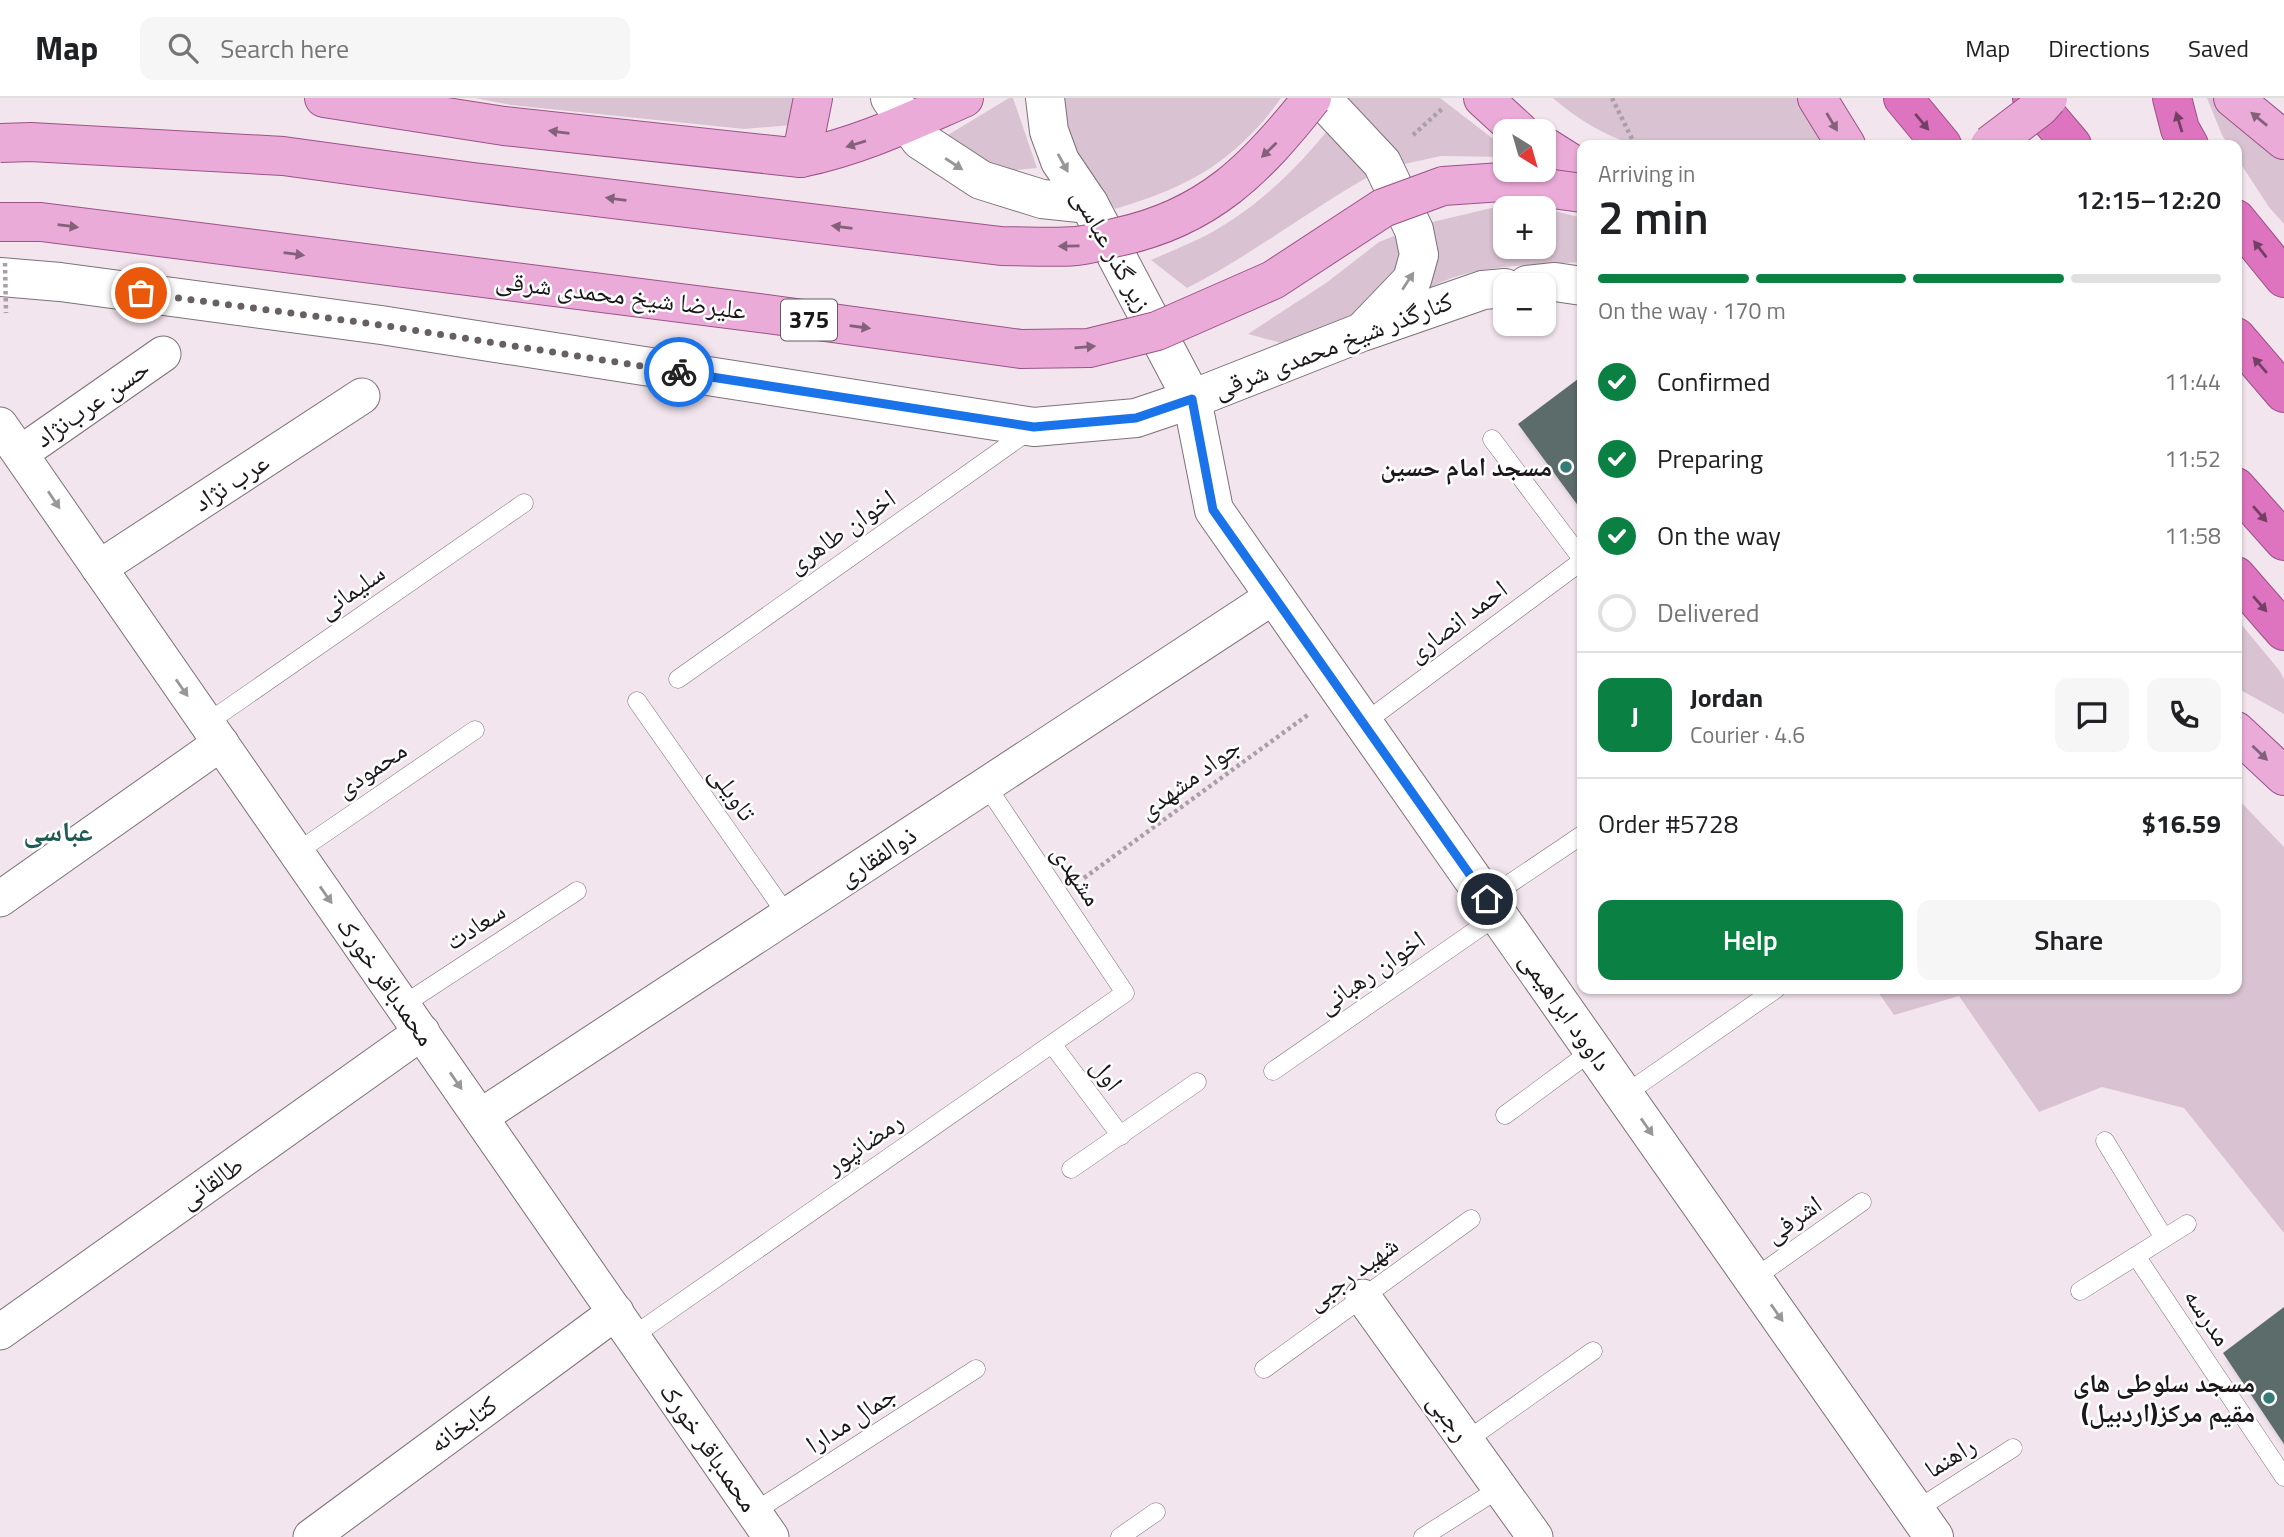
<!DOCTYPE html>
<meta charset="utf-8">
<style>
:root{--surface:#fff;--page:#f6f6f6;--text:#202124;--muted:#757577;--line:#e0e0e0;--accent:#0b8043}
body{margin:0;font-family:"Titillium Web","Noto Naskh Arabic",sans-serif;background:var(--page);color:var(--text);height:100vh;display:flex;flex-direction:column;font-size:26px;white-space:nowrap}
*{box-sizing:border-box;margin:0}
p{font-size:23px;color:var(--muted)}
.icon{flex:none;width:38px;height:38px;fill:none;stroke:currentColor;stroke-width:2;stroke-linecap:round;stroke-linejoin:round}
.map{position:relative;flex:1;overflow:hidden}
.sheet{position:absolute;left:1577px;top:42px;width:665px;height:854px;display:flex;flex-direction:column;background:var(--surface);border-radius:14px;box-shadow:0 2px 5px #0004}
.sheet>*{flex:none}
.needle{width:46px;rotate:143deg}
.buttons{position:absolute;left:1493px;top:21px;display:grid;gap:14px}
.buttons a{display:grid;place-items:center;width:63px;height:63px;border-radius:14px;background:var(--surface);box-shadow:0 2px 5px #0004;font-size:35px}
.pin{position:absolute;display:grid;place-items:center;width:60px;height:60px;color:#fff;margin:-30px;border:4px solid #fff;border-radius:50%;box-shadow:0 2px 7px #0007}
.courier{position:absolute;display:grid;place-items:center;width:70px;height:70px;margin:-35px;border:5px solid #1a73e8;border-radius:50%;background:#fff;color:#222;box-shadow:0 2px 9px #0007}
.summary em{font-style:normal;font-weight:600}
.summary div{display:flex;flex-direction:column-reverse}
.summary{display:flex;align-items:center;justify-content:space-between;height:119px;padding:0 21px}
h1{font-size:46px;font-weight:600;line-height:52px}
.bar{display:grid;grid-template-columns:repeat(4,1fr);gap:10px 7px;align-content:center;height:84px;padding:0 21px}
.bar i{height:9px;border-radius:5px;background:var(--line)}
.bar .current{background:var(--accent)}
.bar p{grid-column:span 4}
.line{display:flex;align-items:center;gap:18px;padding:0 21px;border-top:2px solid var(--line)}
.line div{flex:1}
.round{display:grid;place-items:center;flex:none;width:74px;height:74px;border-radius:14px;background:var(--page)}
ol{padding:0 21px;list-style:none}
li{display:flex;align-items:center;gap:21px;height:77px}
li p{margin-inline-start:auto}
li .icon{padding:7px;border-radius:50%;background:var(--accent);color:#fff;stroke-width:4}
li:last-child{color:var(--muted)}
li i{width:38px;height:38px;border:4px solid var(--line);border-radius:50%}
.action{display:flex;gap:14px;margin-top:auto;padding:14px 21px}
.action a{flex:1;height:80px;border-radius:14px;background:var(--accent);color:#fff;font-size:28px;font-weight:600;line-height:80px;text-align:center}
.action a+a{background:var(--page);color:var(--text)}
header{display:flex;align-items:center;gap:42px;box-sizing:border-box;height:98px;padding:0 35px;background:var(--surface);border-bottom:2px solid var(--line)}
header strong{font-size:33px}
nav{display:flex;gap:38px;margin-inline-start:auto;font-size:24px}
.search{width:490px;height:63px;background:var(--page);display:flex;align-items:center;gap:18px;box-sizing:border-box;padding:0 24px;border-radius:14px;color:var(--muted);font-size:26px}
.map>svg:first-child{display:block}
.green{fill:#d9c2d1;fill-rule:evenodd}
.building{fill:#5c6c6a;filter:url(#shadow)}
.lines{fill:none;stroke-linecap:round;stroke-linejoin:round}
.lane-casing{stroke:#7d7179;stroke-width:19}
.street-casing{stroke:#7d7179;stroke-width:37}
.secondary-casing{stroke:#7d7179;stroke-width:40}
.primary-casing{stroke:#9a5385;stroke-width:40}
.highway-casing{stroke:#9a5385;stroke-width:40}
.path{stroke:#aa9fa6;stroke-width:4.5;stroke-dasharray:3.5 3.5;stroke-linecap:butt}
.lane{stroke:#fff;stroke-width:18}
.street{stroke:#fff;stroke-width:35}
.secondary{stroke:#fff;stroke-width:38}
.primary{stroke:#ebabd9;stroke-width:38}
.highway{stroke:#de73bf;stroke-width:38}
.primary-bridge-casing{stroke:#9a5385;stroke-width:40;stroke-linecap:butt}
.path-bridge{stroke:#aa9fa6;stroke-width:4.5;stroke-dasharray:3.5 3.5;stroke-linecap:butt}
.primary-bridge{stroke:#ebabd9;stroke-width:38}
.oneway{fill:#83617a}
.oneway2{fill:#734064}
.oneway3{fill:#989798}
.done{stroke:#675f64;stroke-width:7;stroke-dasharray:0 12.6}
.route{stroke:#1a73e8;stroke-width:9}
.poi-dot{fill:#357c76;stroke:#fff;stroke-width:2.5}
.labels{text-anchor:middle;stroke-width:5;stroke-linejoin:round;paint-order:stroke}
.shield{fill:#fff;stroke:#5f5d5f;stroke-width:2}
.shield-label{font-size:24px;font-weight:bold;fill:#1b171a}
.street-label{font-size:26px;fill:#1b171a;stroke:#fff}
.poi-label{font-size:26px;font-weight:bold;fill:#1b171a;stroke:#fff;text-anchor:end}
.neighbourhood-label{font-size:28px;font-weight:bold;fill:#205a55;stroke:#fff}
</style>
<header>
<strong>Map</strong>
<div class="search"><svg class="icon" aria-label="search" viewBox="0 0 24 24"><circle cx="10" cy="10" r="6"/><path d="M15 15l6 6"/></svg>Search here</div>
<nav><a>Map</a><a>Directions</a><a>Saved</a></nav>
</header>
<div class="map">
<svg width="2284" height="1439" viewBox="0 0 2284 1439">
<defs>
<filter id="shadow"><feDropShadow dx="6" dy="6" stdDeviation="3.5" flood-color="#0004"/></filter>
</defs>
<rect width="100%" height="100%" fill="#f3e5ee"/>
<!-- green -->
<g class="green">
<polygon points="475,0 797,0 792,27 744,31 511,7"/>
<polygon points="1009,0 1013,0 1037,70 1016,72 997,69 943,40"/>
<path d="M 1060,0 L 1281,0 C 1257,35 1221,68 1182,86 C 1161,96 1138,104 1115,111 L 1077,59 L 1064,36 Z"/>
<polygon points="1344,0 1440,0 1505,50 1505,59 1441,58 1400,67"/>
<path d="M 1553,0 L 1804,0 L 1831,47 L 1635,47 C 1605,38 1577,21 1553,0 Z"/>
<polygon points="2207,0 2220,0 2284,58 2284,126 2269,109 2237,60 2236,47 2229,47 2222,37"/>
<path d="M 1332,27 L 1373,76 C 1309,112 1252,157 1187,190 L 1151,162 C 1167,155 1184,148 1201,140 C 1253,114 1296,72 1332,27 Z"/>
<path d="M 1532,107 L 1582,120 L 1582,164 C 1538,167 1483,166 1442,184 C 1429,189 1416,199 1404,206 L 1424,126 L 1500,108 ZM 1505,110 L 1544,110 L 1544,149 L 1505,149 Z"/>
<polygon points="1402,135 1403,164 1390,187 1341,227 1293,248 1248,236 1326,185 1379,144"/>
<polygon points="2236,520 2279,572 2284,581 2284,616 2237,590"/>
<polygon points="2237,700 2284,749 2284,1135 2184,1010 2102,989 2039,1014 1959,898 1894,917 1876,891 2236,891"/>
</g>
<!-- building -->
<g class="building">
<polygon points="1582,278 1582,413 1518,326"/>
<polygon points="2284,1209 2284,1346 2223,1255"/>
</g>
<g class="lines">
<!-- lane casing -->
<g class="lane-casing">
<g id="lane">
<polyline points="1492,341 1582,461"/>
<polyline points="678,581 1030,332"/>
<polyline points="637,603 787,817"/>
<polyline points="207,625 524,405"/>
<polyline points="1364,625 1582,463"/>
<polyline points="297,754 475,632"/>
<polyline points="1487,801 1582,737"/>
<polyline points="403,907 577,793"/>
<polyline points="1052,946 1121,1038"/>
<polyline points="1273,973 1498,817"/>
<polyline points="1624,997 1776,891"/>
<polyline points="1505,1017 1593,952"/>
<polyline points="2105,1043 2164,1140"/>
<polyline points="1071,1071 1197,984"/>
<polyline points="2136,1158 2284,1379"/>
<polyline points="1753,1181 1862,1104"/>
<polyline points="2080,1193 2187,1126"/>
<polyline points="633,1238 1125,895 986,687"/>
<polyline points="1264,1271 1471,1121"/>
<polyline points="1466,1343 1593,1253"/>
<polyline points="1916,1412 2013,1350"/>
<polyline points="754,1414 976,1271"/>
<polyline points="1120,1439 1156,1414"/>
<polyline points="1423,1439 1500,1390"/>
</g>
</g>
<!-- street casing -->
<g class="street-casing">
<g id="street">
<polyline points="0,327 771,1439"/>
<polyline points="21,355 163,256"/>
<polyline points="99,470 362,298"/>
<polyline points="0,801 221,645"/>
<polyline points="480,1019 1274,498"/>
<polyline points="1363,1199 1535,1439"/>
<polyline points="0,1234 422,934"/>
<polyline points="311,1439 616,1214"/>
</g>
</g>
<!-- secondary casing -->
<g class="secondary-casing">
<g id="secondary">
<polyline points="890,0 920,42 981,82 1042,101 1089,106"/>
<polyline points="1045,0 1049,33 1060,63 1089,106 1192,301 1214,412 1934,1439"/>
<polyline points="1321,0 1382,65 1414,132 1419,157 1412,182 1366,230"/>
<polyline points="0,179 60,184 381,227 1034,329 1136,320 1192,301 1362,234 1483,192 1505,190"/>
<polyline points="1527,187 1555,184 1582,188"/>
</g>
</g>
<!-- primary casing -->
<g class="primary-casing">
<g id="primary">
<path d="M 324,0 L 504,28 L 801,60 C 860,48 909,24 964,0"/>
<polyline points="1483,0 1519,33"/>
<polyline points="1817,0 1846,47"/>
<polyline points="2233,0 2284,42"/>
<polyline points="1544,48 1582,72"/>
<polyline points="801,60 813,0"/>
<polyline points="2236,633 2284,678"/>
</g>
</g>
<!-- highway casing -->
<g class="highway-casing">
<g id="highway">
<polyline points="1903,0 1942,47"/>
<polyline points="2032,0 2072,47"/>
<polyline points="2172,0 2180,31 2189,47"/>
<polyline points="2236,121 2284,180"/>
<polyline points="2236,239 2284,295"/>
<polyline points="2236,389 2284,443"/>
<polyline points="2236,478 2284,533"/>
</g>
</g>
<!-- path -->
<g class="path">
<polyline points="1612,0 1635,47"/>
<polyline points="1413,37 1443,10"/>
<polyline points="1084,780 1309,616"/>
</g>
<!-- lane -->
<use href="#lane" class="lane"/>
<!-- street -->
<use href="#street" class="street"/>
<!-- secondary -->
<use href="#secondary" class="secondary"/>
<!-- primary -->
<use href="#primary" class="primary"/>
<!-- highway -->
<use href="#highway" class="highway"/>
<!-- primary-bridge casing -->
<g class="primary-bridge-casing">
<g id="primary-bridge">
<path d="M 0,45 L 31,44 L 283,58 L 473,84 L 1001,148 C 1026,148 1051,150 1076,148 C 1090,147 1104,142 1118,139 C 1208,120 1257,70 1312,0"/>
<polyline points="1990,47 2040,9 2048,0"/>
<polyline points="0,124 41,124 767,216 1021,251 1089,250 1157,233 1273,182 1383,110 1443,88 1502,84 1582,95"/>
</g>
</g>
<!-- path-bridge -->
<polyline class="path-bridge" points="5,165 6,215"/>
<!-- primary-bridge -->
<use href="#primary-bridge" class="primary-bridge"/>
</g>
<!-- one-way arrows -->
<defs><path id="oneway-solid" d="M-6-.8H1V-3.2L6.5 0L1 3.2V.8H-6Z" transform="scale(1.75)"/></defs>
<g class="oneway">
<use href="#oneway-solid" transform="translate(2259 21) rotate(-141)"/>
<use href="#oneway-solid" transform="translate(1832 24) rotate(59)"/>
<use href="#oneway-solid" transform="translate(559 34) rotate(-173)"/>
<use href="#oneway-solid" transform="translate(856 46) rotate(163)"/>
<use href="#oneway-solid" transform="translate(1269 52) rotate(136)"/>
<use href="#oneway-solid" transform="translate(616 101) rotate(-173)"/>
<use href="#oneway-solid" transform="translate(68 128) rotate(7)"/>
<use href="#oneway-solid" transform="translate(842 129) rotate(-173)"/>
<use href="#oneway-solid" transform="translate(1069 148) rotate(179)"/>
<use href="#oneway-solid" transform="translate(294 156) rotate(7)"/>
<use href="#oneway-solid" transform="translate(860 229) rotate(8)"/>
<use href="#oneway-solid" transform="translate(1085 249) rotate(-5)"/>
<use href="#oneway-solid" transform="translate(2260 655) rotate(44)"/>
</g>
<g class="oneway2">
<use href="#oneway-solid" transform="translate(1922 24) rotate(50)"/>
<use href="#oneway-solid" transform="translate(2179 24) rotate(-107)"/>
<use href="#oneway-solid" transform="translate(2260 151) rotate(-128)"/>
<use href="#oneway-solid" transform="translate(2260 267) rotate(-131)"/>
<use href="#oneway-solid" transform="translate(2260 416) rotate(49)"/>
<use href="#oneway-solid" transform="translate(2260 506) rotate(49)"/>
</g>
<g class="oneway3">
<use href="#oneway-solid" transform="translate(1063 65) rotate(61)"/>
<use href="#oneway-solid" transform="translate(954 66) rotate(33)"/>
<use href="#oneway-solid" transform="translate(1408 183) rotate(-57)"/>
<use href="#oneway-solid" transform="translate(54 402) rotate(56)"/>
<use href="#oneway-solid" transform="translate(182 590) rotate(55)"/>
<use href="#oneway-solid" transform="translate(326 797) rotate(55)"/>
<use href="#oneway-solid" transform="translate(456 983) rotate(55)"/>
<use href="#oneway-solid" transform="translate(1647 1029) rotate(55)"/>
<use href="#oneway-solid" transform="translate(1777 1215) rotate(55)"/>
</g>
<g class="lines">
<!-- done -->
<polyline class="done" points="141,195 381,227 679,274"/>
<!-- route -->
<polyline class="route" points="679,274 1034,329 1136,320 1192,301 1213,412 1487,801"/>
</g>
<!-- markers -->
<g class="poi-dot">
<circle cx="1566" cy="369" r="7"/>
<circle cx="2269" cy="1300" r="7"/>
</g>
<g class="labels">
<!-- shield labels -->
<rect class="shield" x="781" y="201.5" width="56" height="41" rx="5"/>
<g class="shield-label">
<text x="809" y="230">375</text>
</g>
<!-- street labels -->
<g class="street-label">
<text transform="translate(1112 152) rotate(61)" y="9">زیر گذر عباسی</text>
<text transform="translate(621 197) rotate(7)" y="9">علیرضا شیخ محمدی شرقی</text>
<text transform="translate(1333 247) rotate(-21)" y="9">کنارگذر شیخ محمدی شرقی</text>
<text transform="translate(92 305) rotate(-35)" y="9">حسن عرب‌نژاد</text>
<text transform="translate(231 384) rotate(-33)" y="9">عرب نژاد</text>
<text transform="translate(841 433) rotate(-35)" y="9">اخوان طاهری</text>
<text transform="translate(351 493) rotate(-35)" y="9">سلیمانی</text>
<text transform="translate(1457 523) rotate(-37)" y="9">احمد انصاری</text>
<text transform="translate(371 671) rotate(-34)" y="9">محمودی</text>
<text transform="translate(1189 680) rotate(-36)" y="9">جواد مشهدی</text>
<text transform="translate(733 695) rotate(55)" y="9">تاویلی</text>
<text transform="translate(877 758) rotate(-33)" y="9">ذوالفقاری</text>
<text transform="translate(1077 777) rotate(56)" y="9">مشهدی</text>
<text transform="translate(475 828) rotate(-33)" y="9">سعادت</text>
<text transform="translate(1371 874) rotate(-35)" y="9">اخوان رهبانی</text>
<text transform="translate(386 883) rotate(55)" y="9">محمدباقر خورک</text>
<text transform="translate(1566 913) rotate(55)" y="9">داوود ابراهیمی</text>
<text transform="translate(1107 976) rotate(53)" y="9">اول</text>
<text transform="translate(864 1045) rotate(-35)" y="9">رمضانپور</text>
<text transform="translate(211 1084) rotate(-35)" y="9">طالقانی</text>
<text transform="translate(1793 1121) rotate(-35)" y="9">اشرفی</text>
<text transform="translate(1352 1175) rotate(-36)" y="9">شهید رجبی</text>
<text transform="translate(2208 1219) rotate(56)" y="9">مدرسه</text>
<text transform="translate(1449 1319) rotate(54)" y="9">رجبی</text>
<text transform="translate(851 1321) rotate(-33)" y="9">جمال مدارا</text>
<text transform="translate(463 1326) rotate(-36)" y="9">کتابخانه</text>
<text transform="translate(709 1349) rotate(55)" y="9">محمدباقر خورک</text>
<text transform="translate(1950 1359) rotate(-32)" y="9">راهنما</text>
</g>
<!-- poi labels -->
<g class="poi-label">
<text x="1552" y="378">مسجد امام حسین</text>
<text x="2255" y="1294">مسجد سلوطی های<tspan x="2255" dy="30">مقیم مرکز(اردبیل)</tspan></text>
</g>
<!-- neighbourhood labels -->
<g class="neighbourhood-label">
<text x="58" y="743">عباسی</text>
</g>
</g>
</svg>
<div class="buttons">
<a><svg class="needle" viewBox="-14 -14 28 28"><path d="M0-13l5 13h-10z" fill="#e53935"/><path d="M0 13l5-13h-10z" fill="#757577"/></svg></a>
<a>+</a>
<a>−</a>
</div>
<div class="pin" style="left:141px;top:195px;background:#ea580c"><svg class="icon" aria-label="bag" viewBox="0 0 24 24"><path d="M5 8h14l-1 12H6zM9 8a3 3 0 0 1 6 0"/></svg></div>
<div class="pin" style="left:1487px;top:801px;background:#1f2937"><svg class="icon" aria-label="home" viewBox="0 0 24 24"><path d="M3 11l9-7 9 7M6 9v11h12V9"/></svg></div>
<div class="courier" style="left:679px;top:274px"><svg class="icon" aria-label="bike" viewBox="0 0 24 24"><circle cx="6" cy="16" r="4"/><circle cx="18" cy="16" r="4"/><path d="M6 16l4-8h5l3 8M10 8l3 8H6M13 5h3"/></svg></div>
<section class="sheet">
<div class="summary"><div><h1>2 min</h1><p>Arriving in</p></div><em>12:15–12:20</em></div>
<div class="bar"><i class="current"></i><i class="current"></i><i class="current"></i><i></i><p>On the way · 170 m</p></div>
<ol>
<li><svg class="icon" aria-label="check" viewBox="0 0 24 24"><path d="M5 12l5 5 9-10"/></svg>Confirmed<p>11:44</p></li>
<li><svg class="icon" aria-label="check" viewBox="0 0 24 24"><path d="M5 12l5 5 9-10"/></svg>Preparing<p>11:52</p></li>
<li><svg class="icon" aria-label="check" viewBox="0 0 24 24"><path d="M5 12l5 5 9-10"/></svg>On the way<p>11:58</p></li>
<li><i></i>Delivered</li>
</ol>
<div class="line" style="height:126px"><b class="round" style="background:var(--accent);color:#fff">J</b><div><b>Jordan</b><p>Courier · 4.6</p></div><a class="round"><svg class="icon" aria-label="chat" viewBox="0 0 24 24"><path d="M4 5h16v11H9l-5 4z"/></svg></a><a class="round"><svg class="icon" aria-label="phone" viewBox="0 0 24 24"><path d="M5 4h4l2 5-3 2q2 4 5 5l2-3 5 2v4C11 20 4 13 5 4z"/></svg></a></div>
<div class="line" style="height:91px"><div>Order #5728</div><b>$16.59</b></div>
<div class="action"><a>Help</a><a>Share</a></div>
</section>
</div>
